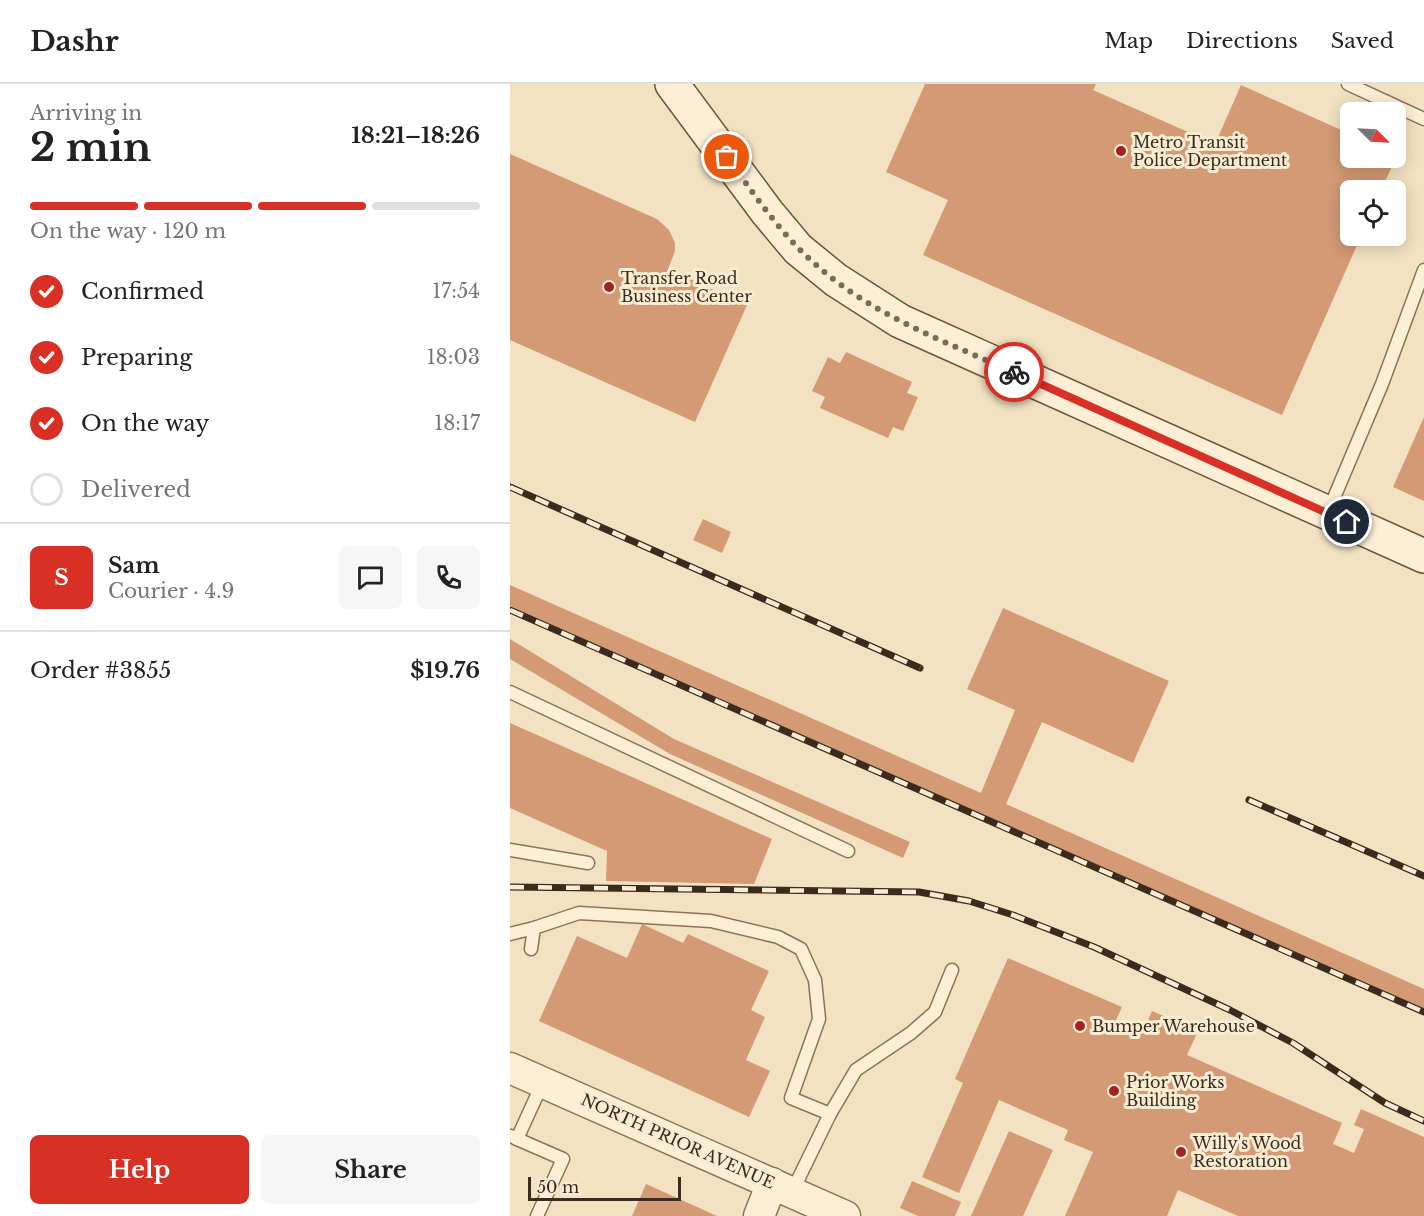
<!DOCTYPE html>
<meta charset="utf-8">
<style>
:root{--surface:#fff;--page:#f6f6f6;--text:#222;--muted:#767676;--line:#e0e0e0;--accent:#d93025}
body{margin:0;font-family:"Libre Baskerville",serif;background:var(--page);color:var(--text);height:100vh;display:flex;flex-direction:column;font-size:22px;white-space:nowrap}
*{box-sizing:border-box;margin:0}
p{font-size:20px;color:var(--muted)}
.icon{flex:none;width:33px;height:33px;fill:none;stroke:currentColor;stroke-width:2;stroke-linecap:round;stroke-linejoin:round}
.map{position:relative;flex:1;overflow:hidden}
.side{display:flex;flex-direction:column;background:var(--surface);width:510px}
.side>*{flex:none}
.needle{width:39px;rotate:114deg}
.controls{position:absolute;left:830px;top:18px;display:grid;gap:12px}
.controls a{display:grid;place-items:center;width:66px;height:66px;border-radius:9px;background:var(--surface);box-shadow:0 3px 15px #0003;font-size:30px}
.scale{position:absolute;left:18px;bottom:15px;width:153px;box-sizing:border-box;padding-left:6px;border:3px solid #3c2b1d;border-top:0;font-size:16px;line-height:21px;white-space:nowrap;color:#3c2b1d;-webkit-text-stroke:4px #f8ecd3;paint-order:stroke}
.pin{position:absolute;display:grid;place-items:center;width:51px;height:51px;color:#fff;margin:-26px;border:3px solid #fff;border-radius:50%;box-shadow:0 2px 6px #0007}
.courier{position:absolute;display:grid;place-items:center;width:60px;height:60px;margin:-30px;border:4px solid #d93025;border-radius:50%;background:#fff;color:#222;box-shadow:0 2px 8px #0007}
.overview em{font-style:normal;font-weight:700}
.overview div{display:flex;flex-direction:column-reverse}
.overview{display:flex;align-items:center;justify-content:space-between;height:102px;padding:0 30px}
h1{font-size:39px;font-weight:700;line-height:45px}
.bar{display:grid;grid-template-columns:repeat(4,1fr);gap:9px 6px;align-content:center;height:72px;padding:0 30px}
.bar i{height:8px;border-radius:4px;background:var(--line)}
.bar .current{background:var(--accent)}
.bar p{grid-column:span 4}
.line{display:flex;align-items:center;gap:15px;padding:0 30px;border-top:2px solid var(--line)}
.line div{flex:1}
.round{display:grid;place-items:center;flex:none;width:63px;height:63px;border-radius:9px;background:var(--page)}
ol{padding:0 30px;list-style:none}
li{display:flex;align-items:center;gap:18px;height:66px}
li p{margin-inline-start:auto}
li .icon{padding:6px;border-radius:50%;background:var(--accent);color:#fff;stroke-width:4}
li:last-child{color:var(--muted)}
li i{width:33px;height:33px;border:3px solid var(--line);border-radius:50%}
.action{display:flex;gap:12px;margin-top:auto;padding:12px 30px}
.action a{flex:1;height:69px;border-radius:9px;background:var(--accent);color:#fff;font-size:24px;font-weight:700;line-height:69px;text-align:center}
.action a+a{background:var(--page);color:var(--text)}
header{display:flex;align-items:center;gap:36px;box-sizing:border-box;height:84px;padding:0 30px;background:var(--surface);border-bottom:2px solid var(--line)}
header strong{font-size:28px}
nav{display:flex;gap:33px;margin-inline-start:auto;font-size:21px}
main{display:flex;flex:1;min-height:0}
.map>svg:first-child{display:block}
.building{fill:#d39a75}
.lines{fill:none;stroke-linecap:round;stroke-linejoin:round}
.service-casing{stroke:#8e7357;stroke-width:15}
.tertiary-casing{stroke:#8e7357;stroke-width:33}
.secondary-casing{stroke:#6f543b;stroke-width:36}
.service{stroke:#fcefd6;stroke-width:12}
.tertiary{stroke:#fcefd6;stroke-width:30}
.secondary{stroke:#fcefd6;stroke-width:33}
.rail-casing{stroke:#3c2b1d;stroke-width:7}
.rail{stroke:#f8ecd3;stroke-width:4.5;stroke-dasharray:14;stroke-linecap:butt}
.done{stroke:#7c6b57;stroke-width:6;stroke-dasharray:0 10.8}
.route{stroke:#d93025;stroke-width:8}
.poi-dot{fill:#a22226;stroke:#f8ecd3;stroke-width:2}
.labels{text-anchor:middle;stroke-width:6;stroke-linejoin:round;paint-order:stroke}
.poi-label{font-size:16px;fill:#3c2b1d;stroke:#f8ecd3;text-anchor:start}
.street-label{font-size:16px;fill:#3c2b1d;stroke:#f8ecd3}
</style>
<header>
<strong>Dashr</strong>
<nav><a>Map</a><a>Directions</a><a>Saved</a></nav>
</header>
<main>
<section class="side">
<div class="overview"><div><h1>2 min</h1><p>Arriving in</p></div><em>18:21–18:26</em></div>
<div class="bar"><i class="current"></i><i class="current"></i><i class="current"></i><i></i><p>On the way · 120 m</p></div>
<ol>
<li><svg class="icon" aria-label="check" viewBox="0 0 24 24"><path d="M5 12l5 5 9-10"/></svg>Confirmed<p>17:54</p></li>
<li><svg class="icon" aria-label="check" viewBox="0 0 24 24"><path d="M5 12l5 5 9-10"/></svg>Preparing<p>18:03</p></li>
<li><svg class="icon" aria-label="check" viewBox="0 0 24 24"><path d="M5 12l5 5 9-10"/></svg>On the way<p>18:17</p></li>
<li><i></i>Delivered</li>
</ol>
<div class="line" style="height:108px"><b class="round" style="background:var(--accent);color:#fff">S</b><div><b>Sam</b><p>Courier · 4.9</p></div><a class="round"><svg class="icon" aria-label="chat" viewBox="0 0 24 24"><path d="M4 5h16v11H9l-5 4z"/></svg></a><a class="round"><svg class="icon" aria-label="phone" viewBox="0 0 24 24"><path d="M5 4h4l2 5-3 2q2 4 5 5l2-3 5 2v4C11 20 4 13 5 4z"/></svg></a></div>
<div class="line" style="height:78px"><div>Order #3855</div><b>$19.76</b></div>
<div class="action"><a>Help</a><a>Share</a></div>
</section>
<div class="map">
<svg width="914" height="1132" viewBox="0 0 914 1132">
<rect width="100%" height="100%" fill="#f2e2c2"/>
<!-- building -->
<g class="building">
<polygon points="415,0 586,0 583,6 705,60 731,1 840,50 840,74 886,74 871,106 840,106 840,152 851,152 772,331 413,171 438,116 376,88"/>
<polygon points="0,70 147,135 159,146 165,159 165,167 158,185 237,221 185,338 0,256"/>
<polygon points="336,268 402,298 397,309 408,313 393,347 383,343 378,354 310,324 315,313 302,307 318,273 330,279"/>
<polygon points="914,333 914,417 883,403"/>
<polygon points="193,435 221,448 212,469 183,456"/>
<polygon points="0,501 471,709 505,626 457,605 493,524 659,597 623,679 532,638 496,720 914,905 914,926 0,522"/>
<polygon points="0,555 164,655 400,758 393,774 160,670 0,575"/>
<polygon points="0,639 262,755 244,800 96,797 97,767 0,724"/>
<polygon points="132,840 173,859 178,850 259,887 241,926 255,933 236,976 260,987 239,1033 29,937 67,852 117,874"/>
<polygon points="498,874 612,923 606,936 633,948 642,927 688,947 677,971 832,1039 823,1060 844,1069 854,1045 844,1041 851,1025 914,1053 914,1132 728,1132 668,1106 657,1132 555,1132 583,1068 554,1056 558,1046 489,1016 449,1109 412,1093 453,999 445,995"/>
<polygon points="499,1047 543,1066 513,1132 461,1132"/>
<polygon points="402,1097 451,1118 445,1132 408,1132 390,1124"/>
<polygon points="136,1100 207,1132 122,1132"/>
</g>
<g class="lines">
<!-- service casing -->
<g class="service-casing">
<g id="service">
<polyline points="838,0 914,35"/>
<polyline points="818,428 872,300 914,186"/>
<polyline points="0,608 338,767"/>
<polyline points="0,766 78,779"/>
<polyline points="0,850 24,844"/>
<polyline points="21,865 24,844 69,829 201,837 268,853 291,865 305,896 309,935 281,1014 320,1030"/>
<polyline points="1,1052 7,1055 33,998"/>
<polyline points="7,1055 53,1075 27,1132"/>
<polyline points="282,1108 320,1030 346,986 401,949 425,928 442,886"/>
</g>
</g>
<!-- tertiary casing -->
<g class="tertiary-casing">
<g id="tertiary">
<polyline points="0,984 335,1132"/>
<polyline points="249,1132 262,1099"/>
</g>
</g>
<!-- secondary casing -->
<g class="secondary-casing">
<polyline id="secondary" points="162,0 257,128 288,165 326,196 390,237 914,472"/>
</g>
<!-- service -->
<use href="#service" class="service"/>
<!-- tertiary -->
<use href="#tertiary" class="tertiary"/>
<!-- secondary -->
<use href="#secondary" class="secondary"/>
<!-- rail casing -->
<g class="rail-casing">
<g id="rail">
<polyline points="0,403 410,584"/>
<polyline points="0,526 914,928"/>
<polyline points="739,716 914,792"/>
<polyline points="0,803 409,808 459,817 503,831 584,863 720,926 783,959 875,1019 914,1037"/>
</g>
</g>
<!-- rail -->
<use href="#rail" class="rail"/>
</g>
<g class="lines">
<!-- done -->
<path class="done" d="M 217,73 C 244,110 270,149 304,179 C 360,230 435,258 504,288"/>
<!-- route -->
<polyline class="route" points="504,288 837,438"/>
</g>
<!-- markers -->
<g class="poi-dot">
<circle cx="611" cy="67" r="6"/>
<circle cx="99" cy="203" r="6"/>
<circle cx="570" cy="942" r="6"/>
<circle cx="604" cy="1007" r="6"/>
<circle cx="671" cy="1068" r="6"/>
</g>
<g class="labels">
<!-- poi labels -->
<g class="poi-label">
<text x="623" y="64">Metro Transit<tspan x="623" dy="18">Police Department</tspan></text>
<text x="111" y="200">Transfer Road<tspan x="111" dy="18">Business Center</tspan></text>
<text x="582" y="948">Bumper Warehouse</text>
<text x="616" y="1004">Prior Works<tspan x="616" dy="18">Building</tspan></text>
<text x="683" y="1065">Willy's Wood<tspan x="683" dy="18">Restoration</tspan></text>
</g>
<!-- street labels -->
<g class="street-label">
<text transform="translate(168 1057) rotate(24)" y="6">NORTH PRIOR AVENUE</text>
</g>
</g>
</svg>
<div class="controls">
<a><svg class="needle" viewBox="-14 -14 28 28"><path d="M0-13l5 13h-10z" fill="#e53935"/><path d="M0 13l5-13h-10z" fill="#767676"/></svg></a>
<a><svg class="icon" aria-label="locate" viewBox="0 0 24 24"><circle cx="12" cy="12" r="6"/><path d="M12 2v4M12 18v4M2 12h4M18 12h4"/></svg></a>
</div>
<div class="scale">50 m</div>
<div class="pin" style="left:217px;top:73px;background:#ea580c"><svg class="icon" aria-label="bag" viewBox="0 0 24 24"><path d="M5 8h14l-1 12H6zM9 8a3 3 0 0 1 6 0"/></svg></div>
<div class="pin" style="left:837px;top:438px;background:#1f2937"><svg class="icon" aria-label="home" viewBox="0 0 24 24"><path d="M3 11l9-7 9 7M6 9v11h12V9"/></svg></div>
<div class="courier" style="left:504px;top:288px"><svg class="icon" aria-label="bike" viewBox="0 0 24 24"><circle cx="6" cy="16" r="4"/><circle cx="18" cy="16" r="4"/><path d="M6 16l4-8h5l3 8M10 8l3 8H6M13 5h3"/></svg></div>
</div>
</main>
